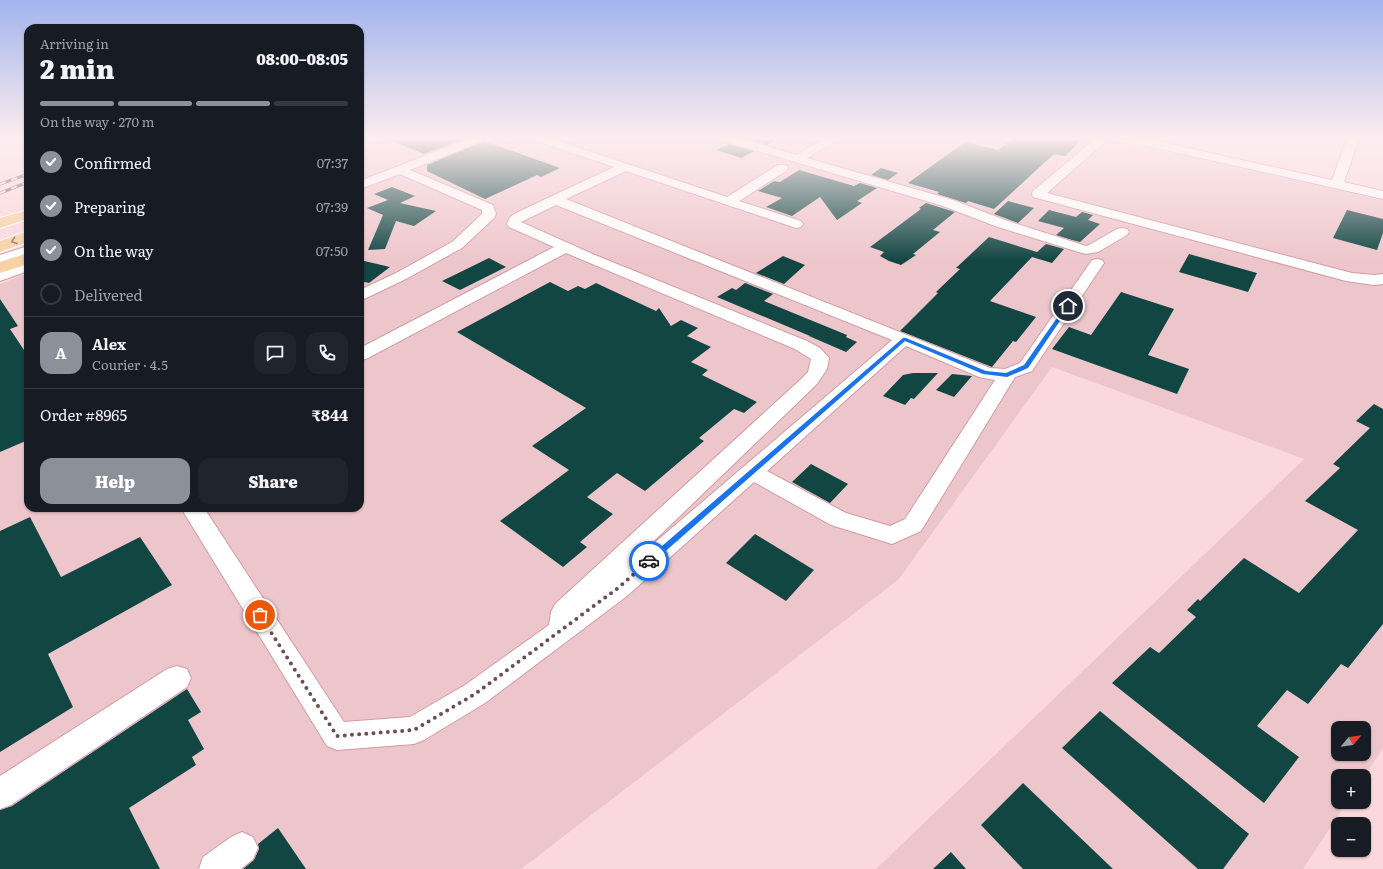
<!DOCTYPE html>
<meta charset="utf-8">
<style>
:root{--surface:#171b24;--page:#20242c;--text:#f1f3f6;--muted:#9ea1a6;--line:#363941;--accent:#8c9099}
body{margin:0;font-family:Literata,serif;background:var(--page);color:var(--text);height:100vh;display:flex;flex-direction:column;font-size:15px;white-space:nowrap}
*{box-sizing:border-box;margin:0}
p{font-size:13px;color:var(--muted)}
.icon{flex:none;width:22px;height:22px;fill:none;stroke:currentColor;stroke-width:2;stroke-linecap:round;stroke-linejoin:round}
.map{position:relative;flex:1;overflow:hidden}
.drawer{position:absolute;left:24px;top:24px;width:340px;height:488px;display:flex;flex-direction:column;background:var(--surface);border-radius:12px;box-shadow:0 1px 3px #0004}
.drawer>*{flex:none}
.needle{width:26px;rotate:61deg}
.controls{position:absolute;left:1331px;top:721px;display:grid;gap:8px}
.controls a{display:grid;place-items:center;width:40px;height:40px;border-radius:8px;background:var(--surface);box-shadow:0 1px 3px #0004;font-size:20px}
.pin{position:absolute;display:grid;place-items:center;width:34px;height:34px;color:#fff;margin:-17px;border:2px solid #fff;border-radius:50%;box-shadow:0 1px 4px #0007}
.courier{position:absolute;display:grid;place-items:center;width:40px;height:40px;margin:-20px;border:3px solid #1a73e8;border-radius:50%;background:#fff;color:#222;box-shadow:0 1px 5px #0007}
.headline em{font-style:normal;font-weight:800}
.headline div{display:flex;flex-direction:column-reverse}
.headline{display:flex;align-items:center;justify-content:space-between;height:68px;padding:0 16px}
h1{font-size:26px;font-weight:800;line-height:30px}
.bar{display:grid;grid-template-columns:repeat(4,1fr);gap:6px 4px;align-content:center;height:48px;padding:0 16px}
.bar i{height:5px;border-radius:3px;background:var(--line)}
.bar .selected{background:var(--accent)}
.bar p{grid-column:span 4}
.line{display:flex;align-items:center;gap:10px;padding:0 16px;border-top:1px solid var(--line)}
.line div{flex:1}
.round{display:grid;place-items:center;flex:none;width:42px;height:42px;border-radius:12px;background:var(--page)}
ol{padding:0 16px;list-style:none}
li{display:flex;align-items:center;gap:12px;height:44px}
li p{margin-inline-start:auto}
li .icon{padding:4px;border-radius:50%;background:var(--accent);color:#fff;stroke-width:4}
li:last-child{color:var(--muted)}
li i{width:22px;height:22px;border:2px solid var(--line);border-radius:50%}
.primary-button{display:flex;gap:8px;margin-top:auto;padding:8px 16px}
.primary-button a{flex:1;height:46px;border-radius:12px;background:var(--accent);color:#fff;font-size:16px;font-weight:800;line-height:46px;text-align:center}
.primary-button a+a{background:var(--page);color:var(--text)}
.map>svg:first-child{display:block}
.built{fill:#edc6cb;fill-rule:evenodd}
.building{fill:#124643}
.lines{fill:none;stroke-linecap:round;stroke-linejoin:round}
.minor-casing{stroke:#d29ba3;stroke-width:2}
.major-casing{stroke:#fff;stroke-width:2}
.minor{fill:#fff;fill-rule:evenodd}
.major{fill:#f8d1a4;fill-rule:evenodd}
.rail-casing{stroke:#755c60;stroke-width:3}
.rail{stroke:#fbd8dc;stroke-width:2;stroke-dasharray:6;stroke-linecap:butt}
.oneway{stroke:#94765f}
.route{fill:#1a73e8}
.done{stroke:#685054;stroke-width:4;stroke-dasharray:0 7.2}
</style>
<div class="map">
<svg width="1383" height="869" viewBox="0 0 1383 869">
<rect width="100%" height="100%" fill="#fbd8dc"/>
<!-- built -->
<path class="built" d="M 386,139 L 1108,139 L 1383,200 L 1383,748 L 1364,777 L 1338,776 L 1338,802 L 1347,802 L 1303,869 L 876,869 L 1304,459 L 1052,367 L 899,579 L 521,869 L 0,869 L 0,284 L 28,273 L 28,508 L 360,508 L 360,149 ZM 1338,728 L 1364,728 L 1364,754 L 1338,754 Z"/>
<!-- building -->
<g class="building">
<polygon points="388,139 464,139 424,154"/>
<polygon points="747,139 778,139 767,145"/>
<polygon points="1012,139 1083,139 1065,156 1054,154 994,209 968,201 966,203 937,194 939,192 908,183 965,142 998,150"/>
<polygon points="484,141 560,168 541,177 537,175 485,199 427,171 427,165"/>
<polygon points="729,144 754,151 741,158 716,150"/>
<polygon points="881,168 898,173 888,180 871,175"/>
<polygon points="799,170 854,186 860,183 877,188 857,201 862,203 837,220 820,197 792,216 766,207 782,198 758,191 774,181 780,182"/>
<polygon points="392,187 415,196 400,203 436,211 414,226 396,221 385,249 368,250 383,215 367,208 388,200 374,194"/>
<polygon points="1008,201 1034,208 1018,223 994,214"/>
<polygon points="926,203 955,212 933,230 940,232 913,254 916,255 901,265 889,261 880,256 884,252 870,247 921,209 919,208"/>
<polygon points="1049,210 1076,217 1082,212 1093,215 1088,220 1100,224 1080,242 1072,240 1056,235 1064,228 1038,221"/>
<polygon points="1347,210 1383,219 1383,233 1377,250 1333,238"/>
<polygon points="989,237 1037,252 1036,253 1046,244 1064,249 1052,263 1032,257 990,301 1036,317 1016,342 1013,341 992,367 900,331 938,293 936,292 960,269 956,268"/>
<polygon points="1189,254 1257,273 1248,292 1179,272"/>
<polygon points="783,256 805,265 784,284 756,273"/>
<polygon points="489,258 506,267 460,290 442,281"/>
<polygon points="360,260 390,267 369,283 360,281"/>
<polygon points="550,282 568,291 578,286 585,289 596,283 656,311 659,308 671,326 681,320 698,328 687,336 711,347 691,362 708,370 702,375 757,402 744,413 734,409 699,438 704,441 645,491 617,473 587,497 613,514 580,542 587,547 563,567 500,521 569,470 532,446 586,408 457,332"/>
<polygon points="745,283 773,294 764,301 847,335 846,337 857,342 846,352 809,336 810,336 717,297 732,288 736,290"/>
<polygon points="1121,292 1174,309 1148,355 1189,369 1177,394 1052,349 1069,327 1091,335"/>
<polygon points="0,299 18,326 10,329 28,356 28,440 0,452"/>
<polygon points="913,373 938,373 914,399 911,398 905,405 883,396 903,375"/>
<polygon points="952,374 972,376 954,397 936,390"/>
<polygon points="1374,404 1383,409 1383,624 1348,668 1341,664 1308,704 1287,690 1257,726 1299,757 1264,803 1112,683 1150,647 1159,653 1196,617 1187,610 1198,599 1200,601 1244,558 1299,593 1358,530 1305,501 1340,468 1333,464 1370,428 1356,421"/>
<polygon points="811,464 848,484 830,503 792,482"/>
<polygon points="30,517 61,577 140,537 172,585 48,654 73,707 0,752 0,531"/>
<polygon points="755,534 814,570 786,601 726,563"/>
<polygon points="187,689 201,712 188,720 204,749 192,757 196,765 129,808 160,869 0,869 0,810 12,806"/>
<polygon points="1100,711 1249,834 1223,869 1198,869 1062,748"/>
<polygon points="1023,783 1113,869 1023,869 981,825"/>
<polygon points="278,828 306,869 243,869 254,860 259,849 258,844"/>
<polygon points="951,852 966,869 933,869"/>
</g>
<g class="lines">
<!-- minor casing -->
<g class="minor-casing">
<g id="minor">
<polygon points="360,139 375,139 373,141 360,145"/>
<polygon points="468,139 484,139 482,141 410,170 493,205 496,214 494,218 462,248 406,279 360,301 360,290 396,273 452,242 482,214 482,210 400,174 360,189 360,181"/>
<path d="M 535,139 L 552,139 L 727,197 L 778,165 L 786,165 L 788,168 L 786,171 L 739,201 L 801,221 L 803,224 L 801,227 L 796,228 L 626,171 L 566,199 L 990,368 L 1005,369 L 1020,363 L 1092,260 L 1097,259 L 1102,260 L 1104,263 L 1032,371 L 1015,377 L 921,531 L 892,544 L 831,525 L 754,482 L 627,596 L 485,703 L 424,740 L 414,744 L 337,750 L 327,746 L 181,508 L 204,508 L 344,722 L 410,717 L 465,685 L 549,625 L 551,612 L 555,604 L 800,380 L 808,372 L 811,359 L 795,349 L 566,253 L 366,359 L 360,360 L 360,348 L 554,247 L 509,227 L 507,224 C 509,217 512,215 518,212 L 614,167 L 537,141 ZM 556,205 L 892,340 L 632,562 L 817,384 L 827,369 L 829,358 L 820,348 L 807,341 L 595,255 L 521,222 ZM 906,346 L 979,377 L 995,380 L 905,519 L 890,526 L 846,513 L 767,471 Z"/>
<polygon points="723,139 741,139 796,155 825,139 839,139 807,158 953,200 1005,220 1086,246 1089,245 1117,229 1122,228 1127,229 1129,232 1127,235 1098,252 1085,254 995,226 943,206 725,141"/>
<polygon points="1095,139 1108,139 1047,193 1352,273 1374,275 1383,274 1383,284 1374,285 1346,281 1033,197 1032,194 1033,191"/>
<polygon points="1111,139 1157,139 1156,141 1332,180 1347,139 1359,139 1344,182 1383,191 1383,199 1143,145 1117,142"/>
<polygon points="28,246 28,255 0,264 0,255"/>
<polygon points="28,261 28,271 0,281 0,271"/>
<polygon points="177,666 187,669 191,678 187,687 11,805 0,809 0,776 167,669"/>
<polygon points="242,832 253,837 258,848 253,859 241,869 199,869 203,857 231,837"/>
</g>
</g>
<!-- major casing -->
<g class="major-casing">
<g id="major">
<polygon points="28,210 28,219 0,228 0,218"/>
<polygon points="28,231 28,242 0,252 0,241"/>
<polygon points="28,253 28,264 0,273 0,262"/>
</g>
</g>
<!-- minor -->
<use href="#minor" class="minor"/>
<!-- major -->
<use href="#major" class="major"/>
<!-- rail casing -->
<g class="rail-casing">
<g id="rail">
<polyline points="0,184 28,174"/>
<polyline points="0,193 28,182"/>
</g>
</g>
<!-- rail -->
<use href="#rail" class="rail"/>
</g>
<!-- one-way arrows -->
<defs><path id="oneway-chevron" d="M-2-3.5L2.5 0L-2 3.5" fill="none" stroke-width="1.6" stroke-linecap="round" stroke-linejoin="round"/></defs>
<use class="oneway" href="#oneway-chevron" transform="translate(14 241) rotate(160)"/>
<!-- sky -->
<linearGradient id="sky" x2="0" y2="1"><stop stop-color="#a2b4ee"/><stop offset="0.53" stop-color="#fdedef"/><stop offset="1" stop-color="#fdedef" stop-opacity="0"/></linearGradient>
<rect width="1383" height="261" fill="url(#sky)"/>
<!-- route -->
<polygon class="route" points="1066,305 1070,306 1028,368 1007,377 983,374 905,341 652,563 647,563 647,559 903,338 906,338 986,371 1006,373 1024,365"/>
<g class="lines">
<!-- done -->
<polyline class="done" points="260,615 337,736 414,730 475,694 618,588 649,561"/>
</g>
</svg>
<div class="controls">
<a><svg class="needle" viewBox="-14 -14 28 28"><path d="M0-13l5 13h-10z" fill="#e53935"/><path d="M0 13l5-13h-10z" fill="#9ea1a6"/></svg></a>
<a>+</a>
<a>−</a>
</div>
<div class="pin" style="left:260px;top:615px;background:#ea580c"><svg class="icon" aria-label="bag" viewBox="0 0 24 24"><path d="M5 8h14l-1 12H6zM9 8a3 3 0 0 1 6 0"/></svg></div>
<div class="pin" style="left:1068px;top:306px;background:#1f2937"><svg class="icon" aria-label="home" viewBox="0 0 24 24"><path d="M3 11l9-7 9 7M6 9v11h12V9"/></svg></div>
<div class="courier" style="left:649px;top:561px"><svg class="icon" aria-label="car" viewBox="0 0 24 24"><path d="M5 17H2v-5l4-1 3-4h7l3 4 3 1v5h-3M9 17h6M6 11h13"/><circle cx="7" cy="17" r="2"/><circle cx="17" cy="17" r="2"/></svg></div>
<section class="drawer">
<div class="headline"><div><h1>2 min</h1><p>Arriving in</p></div><em>08:00–08:05</em></div>
<div class="bar"><i class="selected"></i><i class="selected"></i><i class="selected"></i><i></i><p>On the way · 270 m</p></div>
<ol>
<li><svg class="icon" aria-label="check" viewBox="0 0 24 24"><path d="M5 12l5 5 9-10"/></svg>Confirmed<p>07:37</p></li>
<li><svg class="icon" aria-label="check" viewBox="0 0 24 24"><path d="M5 12l5 5 9-10"/></svg>Preparing<p>07:39</p></li>
<li><svg class="icon" aria-label="check" viewBox="0 0 24 24"><path d="M5 12l5 5 9-10"/></svg>On the way<p>07:50</p></li>
<li><i></i>Delivered</li>
</ol>
<div class="line" style="height:72px"><b class="round" style="background:var(--accent);color:#fff">A</b><div><b>Alex</b><p>Courier · 4.5</p></div><a class="round"><svg class="icon" aria-label="chat" viewBox="0 0 24 24"><path d="M4 5h16v11H9l-5 4z"/></svg></a><a class="round"><svg class="icon" aria-label="phone" viewBox="0 0 24 24"><path d="M5 4h4l2 5-3 2q2 4 5 5l2-3 5 2v4C11 20 4 13 5 4z"/></svg></a></div>
<div class="line" style="height:52px"><div>Order #8965</div><b>₹844</b></div>
<div class="primary-button"><a>Help</a><a>Share</a></div>
</section>
</div>
